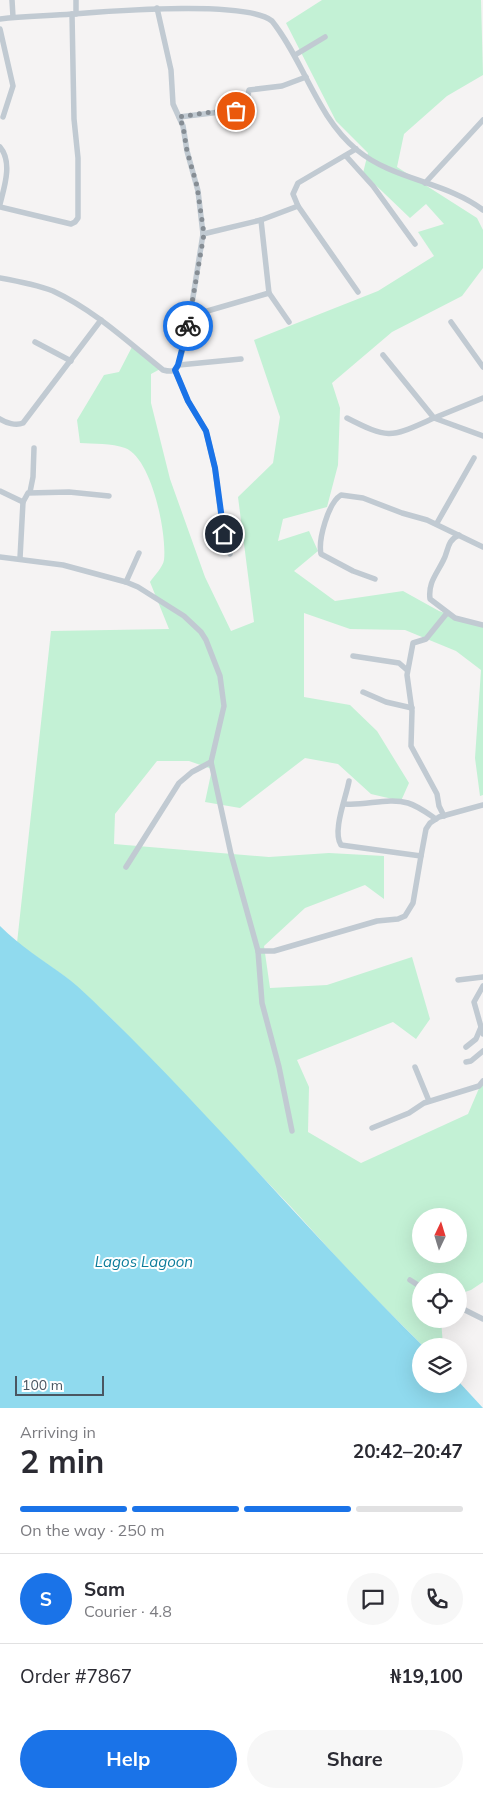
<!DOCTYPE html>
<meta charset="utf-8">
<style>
:root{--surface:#fff;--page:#f7f7f7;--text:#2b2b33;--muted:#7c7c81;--line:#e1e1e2;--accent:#1a73e8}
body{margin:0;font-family:Mulish,sans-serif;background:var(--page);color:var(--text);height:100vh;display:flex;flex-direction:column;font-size:19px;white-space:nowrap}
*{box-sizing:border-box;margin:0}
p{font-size:16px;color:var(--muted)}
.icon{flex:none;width:28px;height:28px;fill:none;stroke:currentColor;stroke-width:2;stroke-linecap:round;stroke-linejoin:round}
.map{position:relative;height:1408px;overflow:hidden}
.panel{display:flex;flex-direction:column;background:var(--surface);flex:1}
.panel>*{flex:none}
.needle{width:32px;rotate:4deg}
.tools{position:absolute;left:412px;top:1208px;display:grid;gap:10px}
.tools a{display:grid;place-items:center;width:55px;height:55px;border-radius:50%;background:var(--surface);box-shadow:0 5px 20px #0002;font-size:25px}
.scale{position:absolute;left:15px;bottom:12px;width:89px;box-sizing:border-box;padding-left:5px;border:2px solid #4a5661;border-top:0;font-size:14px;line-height:18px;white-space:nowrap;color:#4a5661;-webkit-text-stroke:4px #fff;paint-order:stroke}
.pin{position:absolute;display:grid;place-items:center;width:42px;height:42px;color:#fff;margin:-21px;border:2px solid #fff;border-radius:50%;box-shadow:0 1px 5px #0007}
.courier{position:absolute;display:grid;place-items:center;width:50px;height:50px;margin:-25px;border:4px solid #1a73e8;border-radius:50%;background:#fff;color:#222;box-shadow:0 1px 6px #0007}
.summary em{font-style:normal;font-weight:700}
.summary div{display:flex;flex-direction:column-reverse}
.summary{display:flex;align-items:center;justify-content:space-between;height:85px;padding:0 20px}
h1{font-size:32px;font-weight:700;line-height:38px}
.bar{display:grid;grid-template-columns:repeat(4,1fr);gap:8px 5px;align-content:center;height:60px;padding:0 20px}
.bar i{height:6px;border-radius:4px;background:var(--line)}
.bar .current{background:var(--accent)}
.bar p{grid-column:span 4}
.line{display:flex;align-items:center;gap:12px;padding:0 20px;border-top:1px solid var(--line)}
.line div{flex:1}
.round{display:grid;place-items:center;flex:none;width:52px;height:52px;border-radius:26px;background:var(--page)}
.cta{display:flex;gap:10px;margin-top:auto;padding:10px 20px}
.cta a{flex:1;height:58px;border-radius:30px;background:var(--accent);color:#fff;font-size:20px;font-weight:700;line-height:58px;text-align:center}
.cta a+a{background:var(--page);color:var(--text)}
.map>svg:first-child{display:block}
.green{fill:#c3f1d5;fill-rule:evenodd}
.water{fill:#90daee}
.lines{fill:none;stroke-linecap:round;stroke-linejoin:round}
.minor{stroke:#c1cad2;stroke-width:5.5}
.done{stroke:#868d94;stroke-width:5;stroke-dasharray:0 9}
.route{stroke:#1a73e8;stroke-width:6}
.labels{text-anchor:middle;stroke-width:4;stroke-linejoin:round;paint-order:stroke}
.water-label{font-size:15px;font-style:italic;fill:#0c7c9b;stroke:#fff}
</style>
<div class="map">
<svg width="483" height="1408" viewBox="0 0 483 1408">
<rect width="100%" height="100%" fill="#f5f3f3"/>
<!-- green -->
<path class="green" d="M 322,0 L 481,0 L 483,75 L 447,96 L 404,134 L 397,167 L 477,218 L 483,230 L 483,268 L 462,296 L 392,332 L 332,383 L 340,408 L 338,465 L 327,507 L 283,519 L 278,541 L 309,531 L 318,551 L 294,571 L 335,601 L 403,591 L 439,611 L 483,626 L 483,795 L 480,796 L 475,758 L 481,670 L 456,651 L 405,630 L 350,629 L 304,613 L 304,697 L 350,705 L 377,731 L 409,783 L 401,801 L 371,794 L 338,764 L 305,758 L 240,808 L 205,802 L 212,769 L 189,761 L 157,761 L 115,814 L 114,844 L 269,857 L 329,853 L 384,856 L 384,899 L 365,885 L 305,908 L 264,946 L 270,988 L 327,985 L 412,957 L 430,1019 L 416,1039 L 393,1022 L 297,1060 L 309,1087 L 308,1132 L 361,1163 L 468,1114 L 483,1079 L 483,1282 L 471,1290 L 459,1294 L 459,1281 L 421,1281 L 421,1319 L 441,1319 L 443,1346 L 423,1346 L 357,1280 L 292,1208 L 114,1021 L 67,978 L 17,943 L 51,631 L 169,629 L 150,582 C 154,576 163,567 164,560 C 167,534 152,458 125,448 C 112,443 93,444 80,443 L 77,420 L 104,375 L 119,372 L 133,345 L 162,368 L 151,374 L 151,403 L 170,479 L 205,577 L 231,631 L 254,622 L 238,497 L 273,463 L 280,417 L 254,340 L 378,291 L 434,256 L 418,232 L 444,224 L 426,204 L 410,218 L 363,173 L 368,153 L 336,121 L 286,23 ZM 421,1216 L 459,1216 L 459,1254 L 421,1254 Z"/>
<!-- water -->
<path class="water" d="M 0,926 C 20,946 43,960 66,977 C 82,989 98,1006 113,1020 C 220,1125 316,1241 423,1346 L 421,1384 L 459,1384 L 459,1382 L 483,1408 L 0,1408 Z"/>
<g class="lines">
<!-- minor -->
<g class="minor">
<polyline points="12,0 13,17"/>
<polyline points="76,0 76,14"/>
<path d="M 0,19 C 24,16 48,16 72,14 C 112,11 246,0 272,21 C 304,61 316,116 357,150 C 393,180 447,182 483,210"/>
<polyline points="0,29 13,86 3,117"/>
<polyline points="295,55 325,37"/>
<polyline points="179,117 245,109 249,90 282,86 306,77"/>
<path d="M 0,147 C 13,162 4,188 0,204"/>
<polyline points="356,149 298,183 293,194 298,206 358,292"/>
<polyline points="346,156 373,186 415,244"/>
<polyline points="425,183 483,120"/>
<polyline points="0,207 71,224 75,222 78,218 78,158 74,119 72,14"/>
<polyline points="203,234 261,220 298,206"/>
<path d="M 0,278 C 17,281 37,285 53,291 C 94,310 128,342 163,370 C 171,372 174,372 179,365 L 190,316 L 203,234 L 198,191 L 187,151 L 183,126 L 173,104 L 171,70 L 157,8"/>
<polyline points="269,293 289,322"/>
<polyline points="190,316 269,293 261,220"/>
<polyline points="451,322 483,367"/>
<polyline points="35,342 71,361"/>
<polyline points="383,355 434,418 483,398"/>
<polyline points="179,365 241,359"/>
<polyline points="175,370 188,401 206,431 215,468 222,524 230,554"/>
<path d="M 347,418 C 390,440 391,437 434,418 L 483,436"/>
<path d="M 0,419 C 6,423 16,426 23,423 L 101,320"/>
<polyline points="0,491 23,502"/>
<polyline points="30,492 33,477 34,448"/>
<polyline points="437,523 474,458"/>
<path d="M 459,535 C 446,541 449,551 443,561 C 436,575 428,583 430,599 L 455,618 L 483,625"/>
<polyline points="0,557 63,565 126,582 138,587 184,616 201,632 206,640 220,676 224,706 211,762 231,854 258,951 262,1003 279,1067 292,1131"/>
<polyline points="20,558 23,502 28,493 69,492 109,496"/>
<path d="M 375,579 L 353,571 L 321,554 C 318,540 328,503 341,495 L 363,498 L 402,513 L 427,520 L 483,547"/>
<polyline points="126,582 139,553"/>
<polyline points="353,656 399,663 407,670"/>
<polyline points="363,692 386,702 412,708"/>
<path d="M 349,781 C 346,798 332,831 341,845 L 421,856"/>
<path d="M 345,804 C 366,806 388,797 408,803 C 418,806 427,813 436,819"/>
<polyline points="444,816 439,806 437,794 411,746 412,711 407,675 413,643 426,639 447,613"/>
<polyline points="126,867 179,783 192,772 211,762"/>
<polyline points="258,951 274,951 377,921 398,919 405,916 413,903 421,856 426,829 430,823 439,817 483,805"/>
<polyline points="458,980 483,977"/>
<polyline points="483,986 474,1002 483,1034"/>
<polyline points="466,1047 476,1039 481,1027"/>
<polyline points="466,1062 471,1061 483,1051"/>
<polyline points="415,1067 429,1101"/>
<polyline points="372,1128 409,1113 424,1103 479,1086 483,1081"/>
<polyline points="410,1280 421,1287"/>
<polyline points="459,1307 483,1319"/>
</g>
</g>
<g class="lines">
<!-- done -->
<polyline class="done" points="188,326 204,234 197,186 187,151 183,126 179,117 230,109 236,111"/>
<!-- route -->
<polyline class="route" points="188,326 178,365 175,370 188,401 206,431 215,468 224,534"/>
</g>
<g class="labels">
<!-- water labels -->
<g class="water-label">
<text x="144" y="1267">Lagos Lagoon</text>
</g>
</g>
</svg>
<div class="tools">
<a><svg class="needle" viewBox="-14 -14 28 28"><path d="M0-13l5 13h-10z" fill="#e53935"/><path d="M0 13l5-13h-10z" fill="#7c7c81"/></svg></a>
<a><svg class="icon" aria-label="locate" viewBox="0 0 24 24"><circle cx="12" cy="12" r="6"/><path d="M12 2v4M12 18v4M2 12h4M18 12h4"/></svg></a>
<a><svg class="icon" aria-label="layers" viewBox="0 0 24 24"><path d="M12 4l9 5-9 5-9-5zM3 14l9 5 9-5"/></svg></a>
</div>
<div class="scale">100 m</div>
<div class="pin" style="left:236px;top:111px;background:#ea580c"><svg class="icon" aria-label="bag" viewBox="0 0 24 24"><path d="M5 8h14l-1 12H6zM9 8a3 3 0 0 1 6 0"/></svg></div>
<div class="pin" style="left:224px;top:534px;background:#1f2937"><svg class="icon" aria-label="home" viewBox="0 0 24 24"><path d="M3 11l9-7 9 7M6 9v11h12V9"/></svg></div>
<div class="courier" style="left:188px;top:326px"><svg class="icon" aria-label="bike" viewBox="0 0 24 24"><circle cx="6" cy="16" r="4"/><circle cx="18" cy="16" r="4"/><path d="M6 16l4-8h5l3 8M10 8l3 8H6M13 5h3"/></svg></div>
</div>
<section class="panel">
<div class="summary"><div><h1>2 min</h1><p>Arriving in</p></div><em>20:42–20:47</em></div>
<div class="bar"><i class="current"></i><i class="current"></i><i class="current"></i><i></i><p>On the way · 250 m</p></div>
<div class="line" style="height:90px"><b class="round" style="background:var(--accent);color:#fff">S</b><div><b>Sam</b><p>Courier · 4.8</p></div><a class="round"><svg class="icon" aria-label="chat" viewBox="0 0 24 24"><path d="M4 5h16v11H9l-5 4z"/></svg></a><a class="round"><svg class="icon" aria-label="phone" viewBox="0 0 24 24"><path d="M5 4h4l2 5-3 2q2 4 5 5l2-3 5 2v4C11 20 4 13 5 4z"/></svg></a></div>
<div class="line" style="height:65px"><div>Order #7867</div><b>₦19,100</b></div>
<div class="cta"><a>Help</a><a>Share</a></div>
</section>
